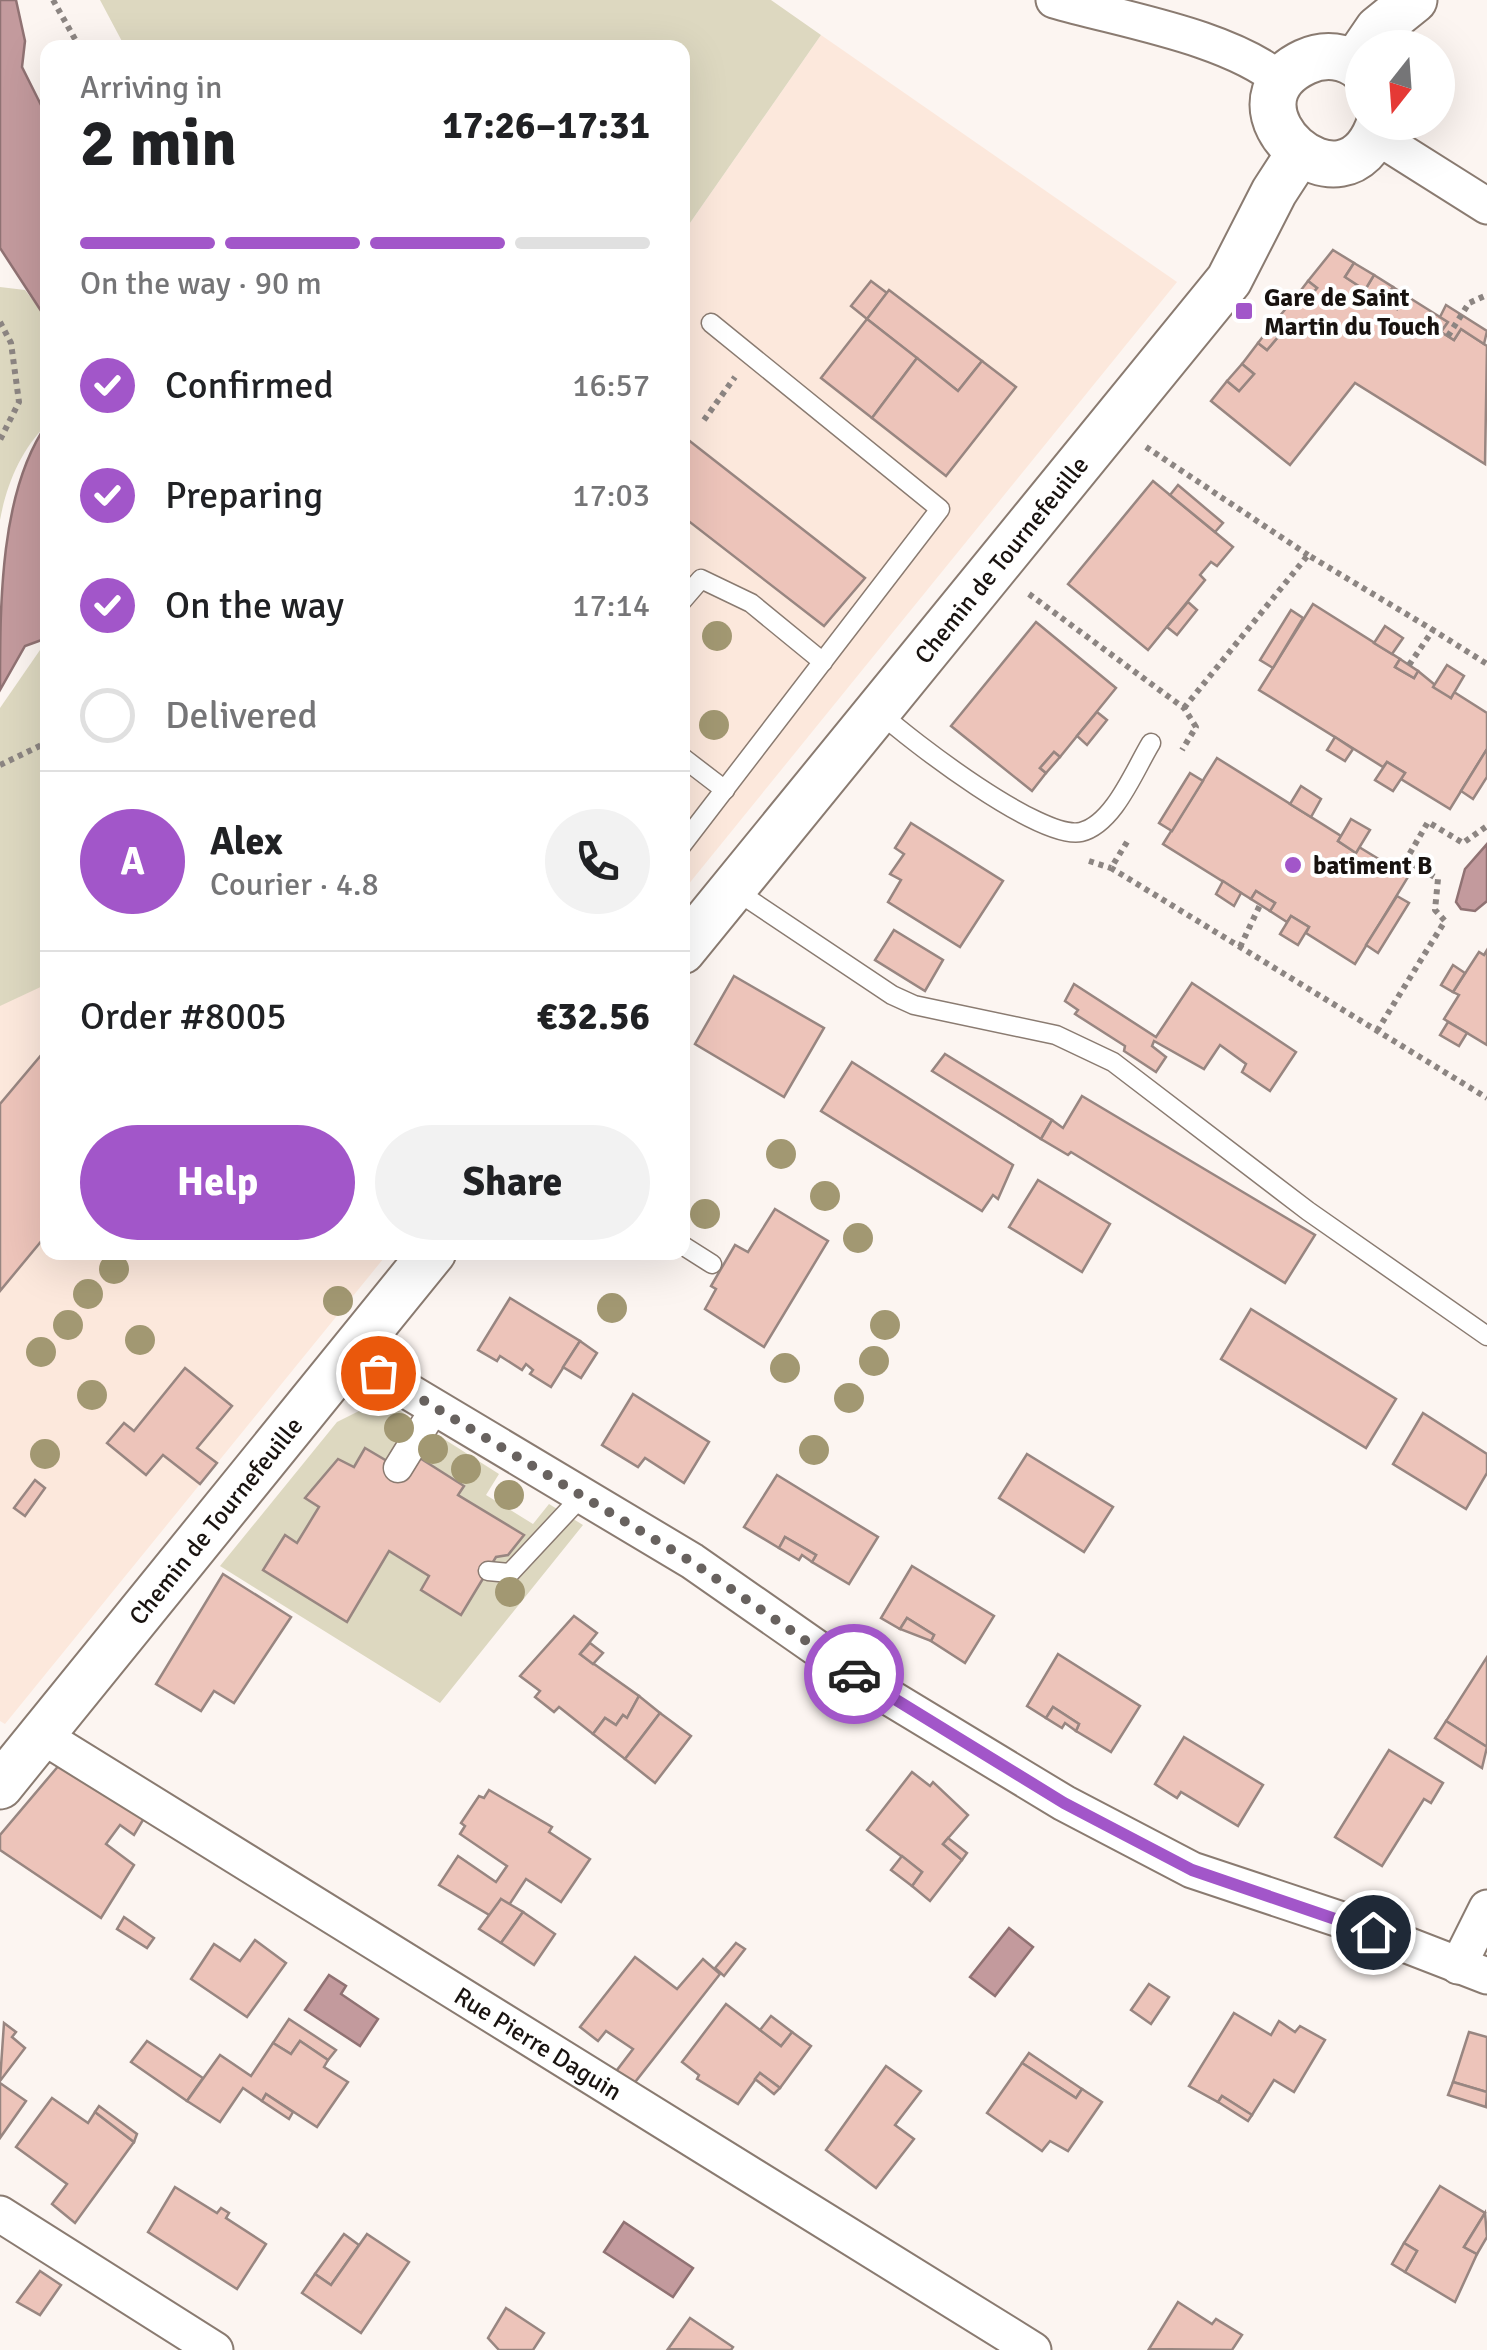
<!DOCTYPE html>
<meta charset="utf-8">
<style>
:root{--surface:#fff;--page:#f2f2f2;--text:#202124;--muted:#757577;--line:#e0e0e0;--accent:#a256c9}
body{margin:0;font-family:Signika,sans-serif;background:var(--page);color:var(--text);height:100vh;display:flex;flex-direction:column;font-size:38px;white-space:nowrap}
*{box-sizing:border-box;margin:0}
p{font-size:32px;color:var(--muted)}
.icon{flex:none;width:55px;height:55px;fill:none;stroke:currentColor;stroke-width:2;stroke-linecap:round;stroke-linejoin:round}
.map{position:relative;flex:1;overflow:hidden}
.panel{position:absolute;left:40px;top:40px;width:650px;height:1220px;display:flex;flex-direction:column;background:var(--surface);border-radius:20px;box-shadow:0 10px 40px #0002}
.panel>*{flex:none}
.needle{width:65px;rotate:197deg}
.buttons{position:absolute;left:1345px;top:30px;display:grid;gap:20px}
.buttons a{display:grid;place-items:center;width:110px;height:110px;border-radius:50%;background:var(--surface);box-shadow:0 10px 40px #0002;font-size:50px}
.pin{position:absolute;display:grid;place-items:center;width:85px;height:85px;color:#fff;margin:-42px;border:5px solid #fff;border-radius:50%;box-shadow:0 2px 10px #0007}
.courier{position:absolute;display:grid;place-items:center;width:100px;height:100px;margin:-50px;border:8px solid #a256c9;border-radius:50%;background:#fff;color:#222;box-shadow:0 2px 12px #0007}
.head em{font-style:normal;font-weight:700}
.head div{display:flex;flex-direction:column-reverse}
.head{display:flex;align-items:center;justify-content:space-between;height:170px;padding:0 40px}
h1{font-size:65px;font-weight:700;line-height:75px}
.bar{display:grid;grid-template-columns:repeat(4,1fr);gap:15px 10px;align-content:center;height:120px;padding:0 40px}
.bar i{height:12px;border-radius:8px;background:var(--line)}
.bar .selected{background:var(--accent)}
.bar p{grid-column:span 4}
.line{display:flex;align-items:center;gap:25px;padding:0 40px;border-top:2px solid var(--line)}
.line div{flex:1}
.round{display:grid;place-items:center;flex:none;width:105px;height:105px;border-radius:52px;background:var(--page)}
ol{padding:0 40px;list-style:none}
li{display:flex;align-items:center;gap:30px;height:110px}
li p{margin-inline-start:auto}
li .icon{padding:10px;border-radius:50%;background:var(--accent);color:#fff;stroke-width:4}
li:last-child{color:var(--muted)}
li i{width:55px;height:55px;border:5px solid var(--line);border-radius:50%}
.action{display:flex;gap:20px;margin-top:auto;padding:20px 40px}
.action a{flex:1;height:115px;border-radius:60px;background:var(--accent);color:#fff;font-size:40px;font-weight:700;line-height:115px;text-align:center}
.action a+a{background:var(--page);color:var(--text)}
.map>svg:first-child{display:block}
.built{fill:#fce8dc}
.green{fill:#ddd8c0}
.water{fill:#c39a9d;stroke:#907273;stroke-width:2.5}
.building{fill:#edc4ba;stroke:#988681;stroke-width:2.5}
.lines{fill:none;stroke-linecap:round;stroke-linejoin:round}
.service-casing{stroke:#8a7b71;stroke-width:21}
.pedestrian-casing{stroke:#8a7b71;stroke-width:31}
.minor-casing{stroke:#8a7b71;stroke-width:39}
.tertiary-casing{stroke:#8a7b71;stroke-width:49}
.path{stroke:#8c8582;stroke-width:6;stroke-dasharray:5 5;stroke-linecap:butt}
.service{stroke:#fff;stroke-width:18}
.pedestrian{stroke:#fff;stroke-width:28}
.minor{stroke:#fff;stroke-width:35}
.tertiary{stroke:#fff;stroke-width:45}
.tree{fill:#a29872}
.done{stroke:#68625f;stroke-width:10;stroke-dasharray:0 18}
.route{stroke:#a256c9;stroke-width:12}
.poi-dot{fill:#a256c9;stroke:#fff;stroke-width:4}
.labels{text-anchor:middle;stroke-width:8;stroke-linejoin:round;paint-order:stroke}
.poi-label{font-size:25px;font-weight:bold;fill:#191310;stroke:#fff;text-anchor:start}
.street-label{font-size:25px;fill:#191310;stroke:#fff}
</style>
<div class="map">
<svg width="1487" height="2350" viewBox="0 0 1487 2350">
<rect width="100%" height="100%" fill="#fcf5f1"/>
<!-- built -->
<g class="built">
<polygon points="821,35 1177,282 683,891 683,233"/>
<polygon points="47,766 48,1252 388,1253 5,1724 0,1721 0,776"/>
</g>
<!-- green -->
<g class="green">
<polygon points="100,0 771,0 821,35 683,233 682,48 125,47"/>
<path d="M 0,287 L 25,290 L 48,320 L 47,424 C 21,450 7,483 0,520 Z"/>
<polygon points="47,649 47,984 0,1006 0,708 40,650"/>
<polygon points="371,1405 400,1411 499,1474 486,1495 533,1524 549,1504 583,1525 440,1703 220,1566 337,1422"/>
</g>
<!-- water -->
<g class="water">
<polygon points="0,0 16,0 25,41 22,67 47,117 47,320 0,248"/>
<path d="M 47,424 L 47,638 L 25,646 L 0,690 C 0,602 0,491 47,424 Z"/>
<polygon points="1487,844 1487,901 1475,911 1461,909 1456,902 1465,869"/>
<polygon points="1009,1928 1033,1947 995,1996 970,1977"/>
<polygon points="329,1975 346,1986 341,1994 378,2019 360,2046 305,2010"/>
<polygon points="624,2222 693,2268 673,2297 604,2252"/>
</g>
<!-- building -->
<g class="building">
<polygon points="1333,250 1354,263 1345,277 1365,290 1374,275 1393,287 1384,301 1397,309 1405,295 1448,322 1441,332 1454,340 1461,329 1487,346 1485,464 1355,383 1290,465 1211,401 1227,381 1239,391 1254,374 1242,364 1258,343 1267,350 1278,337 1268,330 1298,294 1306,301 1317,288 1308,281"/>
<polygon points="1354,263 1374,275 1365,290 1345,277"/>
<polygon points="871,281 887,293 867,319 851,306"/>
<polygon points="1308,281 1317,288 1306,301 1298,294"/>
<polygon points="1393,287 1405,295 1397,309 1384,301"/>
<polygon points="889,290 982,361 958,391 867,319"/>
<polygon points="1446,305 1487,331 1484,344 1461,329 1454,340 1441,332 1448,322 1440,317"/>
<polygon points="867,319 917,358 872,418 821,378"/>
<polygon points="1268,330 1278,337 1267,350 1258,343"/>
<polygon points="917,358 958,391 982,361 1016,387 946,476 872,418"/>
<polygon points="1242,364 1254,374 1239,391 1227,381"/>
<polygon points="682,435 865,578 824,626 682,516"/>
<polygon points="1153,481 1233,547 1217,566 1211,562 1200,575 1205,580 1148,650 1068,584"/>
<polygon points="1178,485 1223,523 1215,532 1170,495"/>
<polygon points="1188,602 1197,610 1177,635 1167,627"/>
<polygon points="1313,604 1400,659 1395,667 1414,678 1418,671 1451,698 1454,692 1487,713 1487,749 1450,809 1401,779 1405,773 1387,762 1383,767 1259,690"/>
<polygon points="1291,610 1303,618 1273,668 1260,660"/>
<polygon points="1036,622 1116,688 1060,757 1054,752 1040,768 1046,773 1032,791 951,726"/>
<polygon points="1385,626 1403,638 1392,654 1374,643"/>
<polygon points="1400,659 1418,671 1414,678 1395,667"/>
<polygon points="1447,665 1464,676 1451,698 1433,687"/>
<polygon points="1097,712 1107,720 1087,745 1077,736"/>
<polygon points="1335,737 1353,749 1345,761 1327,750"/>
<polygon points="1487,749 1487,777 1473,799 1461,791"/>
<polygon points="1054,752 1060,757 1046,773 1040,768"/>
<polygon points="1217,758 1341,836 1338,841 1356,853 1359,847 1408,877 1355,964 1306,933 1309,927 1291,916 1287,922 1270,911 1275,903 1256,891 1251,899 1163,844"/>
<polygon points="1387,762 1405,773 1393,791 1375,780"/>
<polygon points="1190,773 1203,781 1172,831 1159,823"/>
<polygon points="1301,786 1321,799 1311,817 1290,804"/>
<polygon points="1351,819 1370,830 1356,853 1338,841"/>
<polygon points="911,823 1003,881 960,947 888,902 901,880 890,874 904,854 895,848"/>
<polygon points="1223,881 1241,893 1234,906 1216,894"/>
<polygon points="1256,891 1275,903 1270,911 1251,899"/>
<polygon points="1397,896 1409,903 1378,953 1366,945"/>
<polygon points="1291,916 1309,927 1298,945 1280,934"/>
<polygon points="894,930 943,960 925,991 875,960"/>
<polygon points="1487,950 1487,1045 1444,1019 1459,995 1453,992 1479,952 1484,955"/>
<polygon points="1453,965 1465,973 1453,992 1441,985"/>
<polygon points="734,976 824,1028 784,1097 695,1044"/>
<polygon points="1192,983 1296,1052 1270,1091 1242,1072 1246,1064 1220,1045 1204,1069 1154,1041 1152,1046 1166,1057 1156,1072 1124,1051 1125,1046 1075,1014 1078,1010 1065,1001 1074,984 1156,1037"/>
<polygon points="1448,1022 1467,1033 1459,1046 1440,1035"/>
<polygon points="48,1047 48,1233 0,1291 0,1104"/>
<polygon points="945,1054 1052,1120 1041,1139 932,1071"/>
<polygon points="852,1062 1013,1165 998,1199 993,1195 982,1211 821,1111"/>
<polygon points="1082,1096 1315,1235 1285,1283 1071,1152 1068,1155 1041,1139 1052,1120 1063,1128"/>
<polygon points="1038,1180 1110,1224 1082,1272 1009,1227"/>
<polygon points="775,1209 828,1241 764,1347 705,1309 716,1289 711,1286 735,1245 748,1252"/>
<polygon points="510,1298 580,1341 551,1387 530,1374 533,1370 526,1364 522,1370 500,1356 497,1361 478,1350"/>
<polygon points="1251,1309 1396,1399 1366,1448 1221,1359"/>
<polygon points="580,1341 597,1353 581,1378 563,1367"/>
<polygon points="185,1368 232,1406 197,1448 217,1463 200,1484 163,1455 146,1475 107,1443 124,1423 134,1431"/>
<polygon points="633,1394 709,1442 684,1483 645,1458 638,1467 602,1445"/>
<polygon points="1423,1413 1487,1454 1487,1473 1466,1509 1393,1464"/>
<polygon points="365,1448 404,1471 415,1455 464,1486 458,1495 524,1535 508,1555 496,1557 461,1615 421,1590 429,1576 389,1551 347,1622 263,1570 285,1535 297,1543 319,1507 305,1498 338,1459 354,1467"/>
<polygon points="1027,1454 1113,1507 1084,1552 999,1498"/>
<polygon points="777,1475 878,1537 849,1584 812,1562 816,1555 785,1537 779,1548 744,1527"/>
<polygon points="35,1480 45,1488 25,1516 14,1508"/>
<polygon points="785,1537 816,1555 812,1562 802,1555 799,1560 779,1548"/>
<polygon points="912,1566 994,1616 965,1663 931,1641 934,1635 907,1618 900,1629 881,1618"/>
<polygon points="223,1574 291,1617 234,1703 214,1691 201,1711 156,1684"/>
<polygon points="574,1616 597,1633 580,1654 639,1696 627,1718 623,1715 616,1725 605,1718 593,1734 559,1707 554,1712 535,1697 540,1691 520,1676"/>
<polygon points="907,1618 934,1635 931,1641 900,1629"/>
<polygon points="590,1643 603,1653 593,1664 580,1654"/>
<polygon points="1058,1654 1140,1706 1111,1752 1076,1731 1079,1724 1053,1707 1046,1718 1027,1706"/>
<polygon points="1487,1657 1487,1747 1446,1721"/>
<polygon points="639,1696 660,1713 625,1759 593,1734 605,1718 616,1725 623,1715 627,1718"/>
<polygon points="1053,1707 1079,1724 1076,1731 1065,1723 1062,1728 1046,1718"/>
<polygon points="660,1713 691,1736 655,1783 625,1759"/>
<polygon points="1446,1721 1487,1747 1482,1768 1435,1738"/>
<polygon points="1184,1737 1263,1785 1238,1826 1181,1792 1177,1798 1155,1784"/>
<polygon points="1389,1750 1443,1783 1431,1803 1424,1799 1382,1866 1335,1837"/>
<polygon points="60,1764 146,1815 134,1835 120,1825 106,1844 134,1865 101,1918 0,1850 0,1835"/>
<polygon points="912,1772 930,1786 933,1782 968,1815 943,1844 962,1860 930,1901 912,1886 922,1872 867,1830"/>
<polygon points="489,1790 552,1827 549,1832 590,1859 561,1902 526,1879 509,1905 501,1899 491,1916 439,1885 458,1856 496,1882 507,1866 460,1834 465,1826 461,1823 479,1796 484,1798"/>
<polygon points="948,1838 967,1853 962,1860 943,1844"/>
<polygon points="902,1856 922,1872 912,1886 891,1870"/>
<polygon points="501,1899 523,1912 501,1943 479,1929"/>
<polygon points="523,1912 555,1934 534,1965 501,1943"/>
<polygon points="124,1917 154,1938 147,1948 117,1929"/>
<polygon points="255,1940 286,1963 247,2017 191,1979 214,1944 240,1961"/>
<polygon points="736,1943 745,1949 724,1976 715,1968"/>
<polygon points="635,1957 677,1989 703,1959 720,1974 632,2086 614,2074 633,2049 606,2031 598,2041 580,2027"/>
<polygon points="1149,1984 1169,1997 1151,2024 1131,2010"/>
<polygon points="726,2004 781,2046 792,2032 811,2046 780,2088 760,2073 738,2104 697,2079 699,2075 682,2062"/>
<polygon points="1234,2013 1271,2035 1279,2021 1295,2032 1300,2026 1325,2040 1294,2092 1274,2080 1252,2115 1222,2096 1218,2102 1189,2086"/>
<polygon points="771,2016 792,2032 781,2046 760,2030"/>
<polygon points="289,2019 336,2050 328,2060 300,2041 291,2054 273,2043"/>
<polygon points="4,2023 16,2032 12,2037 25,2048 0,2081"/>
<polygon points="1469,2032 1487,2037 1487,2092 1453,2082"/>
<polygon points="147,2041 203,2078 187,2101 131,2062"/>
<polygon points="300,2041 328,2060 324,2067 348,2082 317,2127 266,2094 262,2101 243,2088 220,2122 187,2101 220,2055 251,2076 273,2043 291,2054"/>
<polygon points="1029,2053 1082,2089 1076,2098 1022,2063"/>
<polygon points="1022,2063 1076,2098 1082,2089 1102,2102 1068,2151 1050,2141 1042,2151 987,2113"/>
<polygon points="886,2066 921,2091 895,2125 914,2139 876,2188 826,2150"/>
<polygon points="760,2073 780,2088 774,2094 755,2079"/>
<polygon points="1453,2082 1487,2092 1486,2107 1448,2095"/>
<polygon points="0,2083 26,2101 0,2138"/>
<polygon points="266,2094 293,2112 289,2119 262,2101"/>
<polygon points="1222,2096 1252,2115 1248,2121 1218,2102"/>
<polygon points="52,2098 88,2123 95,2112 134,2142 75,2223 52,2204 67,2184 16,2147"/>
<polygon points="99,2106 137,2134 134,2142 95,2112"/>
<polygon points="1440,2186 1485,2213 1464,2247 1477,2254 1455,2302 1405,2272 1417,2251 1404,2243"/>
<polygon points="175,2187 217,2213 221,2208 229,2213 226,2218 266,2244 237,2289 148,2232"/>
<polygon points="1485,2213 1487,2237 1477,2254 1464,2247"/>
<polygon points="344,2234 359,2245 331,2285 315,2274"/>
<polygon points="367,2234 409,2262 361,2333 302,2293 315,2274 331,2285"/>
<polygon points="1404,2243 1417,2251 1405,2272 1392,2264"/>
<polygon points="40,2271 61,2285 40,2315 17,2302"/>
<polygon points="1178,2302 1212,2324 1216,2319 1242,2335 1232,2350 1149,2349"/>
<polygon points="506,2308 544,2333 533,2350 499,2350 488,2338"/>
<polygon points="690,2318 733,2347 731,2350 668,2349"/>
</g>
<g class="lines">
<!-- service casing -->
<g class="service-casing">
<g id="service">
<polyline points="682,601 701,579 751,603 823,662"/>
<path d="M 879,712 C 911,741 1041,841 1081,832 C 1114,824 1135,769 1151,743"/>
<polyline points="682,757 725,790"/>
<polyline points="682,845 940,509 711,323"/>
<polyline points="735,890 892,995 914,1005 1056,1035 1113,1062 1308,1211 1487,1336"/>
<polyline points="682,1245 712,1264"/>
<polyline points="488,1571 510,1573 582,1496"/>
</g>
</g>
<!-- pedestrian casing -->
<g class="pedestrian-casing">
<polyline id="pedestrian" points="398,1468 435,1408"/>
</g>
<!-- minor casing -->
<g class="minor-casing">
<g id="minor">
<path d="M 1054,0 C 1123,20 1227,36 1282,81"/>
<polyline points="1376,136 1487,206"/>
<polyline points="349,1356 692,1561 874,1688 1064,1803 1192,1870 1345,1921 1487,1976"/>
<path id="s1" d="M 41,1735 L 1033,2350"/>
<polyline points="1458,1966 1487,1908"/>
<polyline points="0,2214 215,2350"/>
</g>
</g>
<!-- tertiary casing -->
<g class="tertiary-casing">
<g id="tertiary">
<polyline points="1365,48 1378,29 1414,0"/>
<path d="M 1362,69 C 1346,55 1324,53 1305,62 C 1213,105 1345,228 1380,122"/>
<path id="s2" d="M 682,951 L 1229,280 L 1274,192 L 1298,155"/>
<path id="s3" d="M 0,1786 L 433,1252"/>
</g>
</g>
<!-- path -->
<g class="path">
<polyline points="53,0 80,48"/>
<polyline points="0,322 11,343 19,402 0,440"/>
<polyline points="1448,336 1469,303 1487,295"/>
<polyline points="704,420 735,377"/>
<polyline points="1146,447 1308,555"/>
<polyline points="1029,594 1184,708 1196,727 1182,750"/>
<polyline points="1409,665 1433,630 1487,664"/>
<polyline points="1184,708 1308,555 1433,630"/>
<polyline points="0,765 48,742"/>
<polyline points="1127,842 1111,868 1487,1098"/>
<polyline points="1089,861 1111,868"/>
<polyline points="1240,947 1260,905"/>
<polyline points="1377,1031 1445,921 1435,910 1438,879 1406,860 1428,822 1463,843 1487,826"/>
</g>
<!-- service -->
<use href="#service" class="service"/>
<!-- pedestrian -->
<use href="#pedestrian" class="pedestrian"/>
<!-- minor -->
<use href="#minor" class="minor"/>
<!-- tertiary -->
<use href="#tertiary" class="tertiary"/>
</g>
<!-- trees -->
<g class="tree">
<circle cx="717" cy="636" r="15"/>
<circle cx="714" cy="725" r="15"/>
<circle cx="781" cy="1154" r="15"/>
<circle cx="825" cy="1196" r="15"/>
<circle cx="705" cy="1214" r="15"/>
<circle cx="858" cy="1238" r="15"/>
<circle cx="114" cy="1269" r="15"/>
<circle cx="88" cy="1294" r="15"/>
<circle cx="338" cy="1301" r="15"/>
<circle cx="612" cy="1308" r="15"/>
<circle cx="68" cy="1325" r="15"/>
<circle cx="885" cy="1325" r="15"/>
<circle cx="140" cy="1340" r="15"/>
<circle cx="41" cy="1352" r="15"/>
<circle cx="874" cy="1361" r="15"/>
<circle cx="785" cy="1368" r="15"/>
<circle cx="92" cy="1395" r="15"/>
<circle cx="849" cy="1398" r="15"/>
<circle cx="399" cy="1428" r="15"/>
<circle cx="433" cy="1449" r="15"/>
<circle cx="814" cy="1450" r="15"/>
<circle cx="45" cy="1454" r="15"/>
<circle cx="466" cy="1469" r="15"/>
<circle cx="509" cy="1495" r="15"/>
<circle cx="510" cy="1592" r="15"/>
</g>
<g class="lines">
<!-- done -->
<polyline class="done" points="378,1373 692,1562 854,1674"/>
<!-- route -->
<polyline class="route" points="854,1674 1064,1803 1192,1870 1373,1932"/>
</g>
<!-- markers -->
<g class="poi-dot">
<rect x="1234" y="301" width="20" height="20" rx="5"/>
<circle cx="1293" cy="865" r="10"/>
</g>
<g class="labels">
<!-- poi labels -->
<g class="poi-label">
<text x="1264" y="306">Gare de Saint<tspan x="1264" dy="29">Martin du Touch</tspan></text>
<text x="1313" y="874">batiment B</text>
</g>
<!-- street labels -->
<g class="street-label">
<text dy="9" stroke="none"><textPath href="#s2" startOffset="505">Chemin de Tournefeuille</textPath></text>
<text dy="9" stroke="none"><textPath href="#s3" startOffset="342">Chemin de Tournefeuille</textPath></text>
<text dy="9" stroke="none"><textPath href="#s1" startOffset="585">Rue Pierre Daguin</textPath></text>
</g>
</g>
</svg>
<div class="buttons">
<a><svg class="needle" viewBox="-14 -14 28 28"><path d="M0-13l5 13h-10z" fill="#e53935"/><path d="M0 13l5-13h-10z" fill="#757577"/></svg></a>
</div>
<div class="pin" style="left:378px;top:1373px;background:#ea580c"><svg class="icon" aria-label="bag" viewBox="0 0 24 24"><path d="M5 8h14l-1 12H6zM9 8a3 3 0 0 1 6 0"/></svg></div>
<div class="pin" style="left:1373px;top:1932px;background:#1f2937"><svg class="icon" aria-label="home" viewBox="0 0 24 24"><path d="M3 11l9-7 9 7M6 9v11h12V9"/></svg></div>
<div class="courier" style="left:854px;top:1674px"><svg class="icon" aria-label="car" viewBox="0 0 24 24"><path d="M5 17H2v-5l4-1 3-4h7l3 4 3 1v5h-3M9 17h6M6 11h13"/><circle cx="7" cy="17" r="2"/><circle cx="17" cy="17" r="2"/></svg></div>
<section class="panel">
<div class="head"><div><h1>2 min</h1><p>Arriving in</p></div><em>17:26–17:31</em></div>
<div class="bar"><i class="selected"></i><i class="selected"></i><i class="selected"></i><i></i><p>On the way · 90 m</p></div>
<ol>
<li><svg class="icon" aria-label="check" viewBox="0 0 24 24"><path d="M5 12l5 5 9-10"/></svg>Confirmed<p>16:57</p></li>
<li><svg class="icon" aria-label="check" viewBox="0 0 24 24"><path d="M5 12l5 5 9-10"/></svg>Preparing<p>17:03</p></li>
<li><svg class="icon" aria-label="check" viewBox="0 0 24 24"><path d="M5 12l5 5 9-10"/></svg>On the way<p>17:14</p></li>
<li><i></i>Delivered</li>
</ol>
<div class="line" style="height:180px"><b class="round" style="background:var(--accent);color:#fff">A</b><div><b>Alex</b><p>Courier · 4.8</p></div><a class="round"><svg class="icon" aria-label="phone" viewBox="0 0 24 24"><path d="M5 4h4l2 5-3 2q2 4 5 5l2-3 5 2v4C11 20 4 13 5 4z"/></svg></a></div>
<div class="line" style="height:130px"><div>Order #8005</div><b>€32.56</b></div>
<div class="action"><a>Help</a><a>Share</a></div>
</section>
</div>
